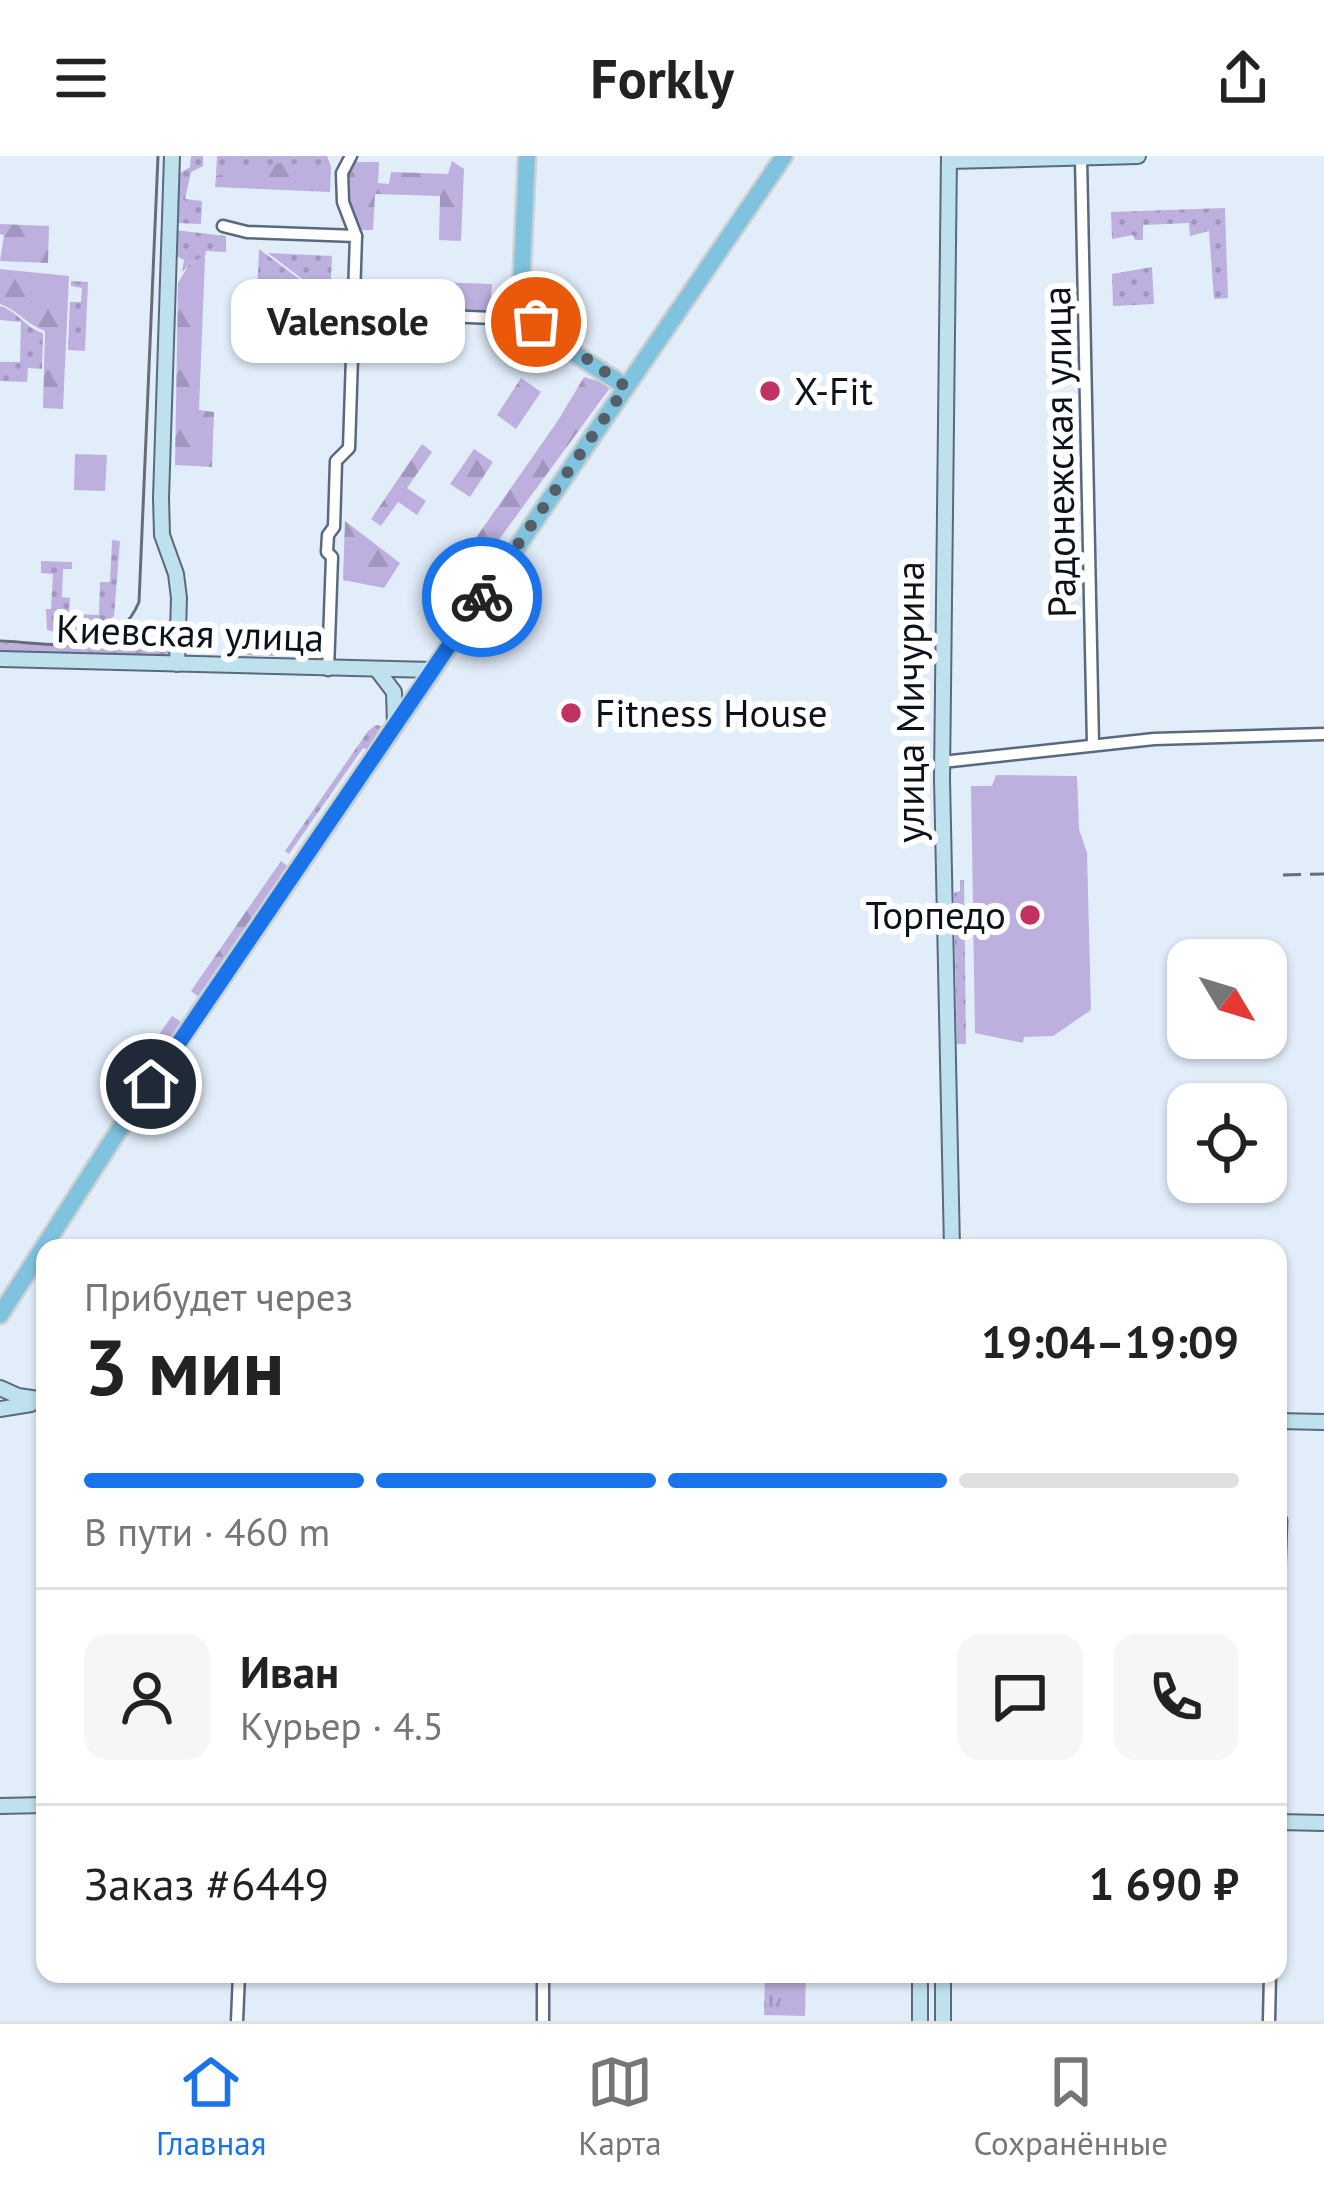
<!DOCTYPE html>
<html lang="ru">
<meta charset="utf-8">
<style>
:root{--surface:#fff;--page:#f6f6f6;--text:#222;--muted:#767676;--line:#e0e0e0;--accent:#1a73e8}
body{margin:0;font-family:"PT Sans",sans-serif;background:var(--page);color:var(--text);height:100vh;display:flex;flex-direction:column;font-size:45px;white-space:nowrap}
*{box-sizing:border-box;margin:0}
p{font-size:39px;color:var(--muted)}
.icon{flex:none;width:66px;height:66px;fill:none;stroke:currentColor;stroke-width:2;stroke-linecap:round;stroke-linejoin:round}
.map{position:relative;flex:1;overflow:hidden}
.drawer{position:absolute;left:36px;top:1083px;width:1251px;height:744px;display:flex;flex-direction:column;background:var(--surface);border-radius:24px;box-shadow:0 3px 9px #0004}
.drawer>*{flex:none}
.needle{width:78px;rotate:128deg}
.fabs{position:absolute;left:1167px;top:783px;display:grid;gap:24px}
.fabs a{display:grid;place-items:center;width:120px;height:120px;border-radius:24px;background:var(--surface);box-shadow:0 3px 9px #0004;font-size:60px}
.pin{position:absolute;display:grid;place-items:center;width:102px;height:102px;color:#fff;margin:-51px;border:6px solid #fff;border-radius:50%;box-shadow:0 3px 12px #0007}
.courier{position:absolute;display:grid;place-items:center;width:120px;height:120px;margin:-60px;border:9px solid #1a73e8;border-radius:50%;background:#fff;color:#222;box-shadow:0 3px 15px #0007}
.bubble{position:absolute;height:84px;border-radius:24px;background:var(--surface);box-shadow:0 3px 9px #0004;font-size:39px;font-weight:800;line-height:84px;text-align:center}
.head em{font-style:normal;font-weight:800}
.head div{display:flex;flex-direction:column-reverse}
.head{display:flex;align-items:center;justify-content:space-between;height:204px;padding:0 48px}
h1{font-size:78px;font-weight:800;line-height:90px}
.bar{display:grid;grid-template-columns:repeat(4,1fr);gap:18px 12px;align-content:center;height:144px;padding:0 48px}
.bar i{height:15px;border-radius:9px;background:var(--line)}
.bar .current{background:var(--accent)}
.bar p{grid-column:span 4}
.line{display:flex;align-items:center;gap:30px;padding:0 48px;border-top:3px solid var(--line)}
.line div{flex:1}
.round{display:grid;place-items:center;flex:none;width:126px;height:126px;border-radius:24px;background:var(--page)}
header{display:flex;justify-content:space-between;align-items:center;height:156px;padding:0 48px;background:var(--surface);font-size:54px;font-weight:800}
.dock{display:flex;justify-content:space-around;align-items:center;height:168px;border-top:3px solid var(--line);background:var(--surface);font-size:33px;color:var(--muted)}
.dock a{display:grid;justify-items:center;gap:6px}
.dock .current{color:var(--accent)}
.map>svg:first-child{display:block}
.grass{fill:url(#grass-dots)}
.forest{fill:url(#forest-firs)}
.park{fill:url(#park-tufts)}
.garden{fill:#bdb0de}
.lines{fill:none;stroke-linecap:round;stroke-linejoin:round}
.street-casing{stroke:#5a6a7e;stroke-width:15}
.secondary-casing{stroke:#5a6a7e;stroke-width:18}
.primary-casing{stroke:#ced0d1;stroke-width:21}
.street{stroke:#fff;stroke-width:10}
.secondary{stroke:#bfe1ee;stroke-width:14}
.primary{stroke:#80c3de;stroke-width:16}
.tram{stroke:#656e77;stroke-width:3}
.rail{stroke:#656e77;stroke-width:3;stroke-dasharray:18 9;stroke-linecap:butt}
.done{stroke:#565f68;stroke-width:12;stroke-dasharray:0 21.6}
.route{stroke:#1a73e8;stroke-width:15}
.poi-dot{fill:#bf3262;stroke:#fff;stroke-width:4.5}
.labels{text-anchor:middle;stroke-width:12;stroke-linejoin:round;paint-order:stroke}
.poi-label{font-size:39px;fill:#0b1219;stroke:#fff;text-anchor:start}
.street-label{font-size:39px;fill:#0b1219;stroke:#fff}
</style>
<header><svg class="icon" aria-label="menu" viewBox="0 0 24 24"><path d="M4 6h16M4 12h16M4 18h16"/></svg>Forkly<svg class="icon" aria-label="share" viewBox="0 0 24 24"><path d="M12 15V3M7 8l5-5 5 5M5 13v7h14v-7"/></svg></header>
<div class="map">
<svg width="1324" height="1865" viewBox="0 0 1324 1865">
<defs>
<pattern id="grass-dots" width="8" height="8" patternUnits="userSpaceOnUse" patternTransform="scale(3)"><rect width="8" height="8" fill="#bdb0de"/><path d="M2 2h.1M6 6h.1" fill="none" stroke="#a196be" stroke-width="1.8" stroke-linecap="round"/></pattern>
<pattern id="forest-firs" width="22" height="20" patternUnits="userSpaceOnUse" patternTransform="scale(3)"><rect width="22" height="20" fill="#bdb0de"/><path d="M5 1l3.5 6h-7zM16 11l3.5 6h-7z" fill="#a196be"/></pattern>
<pattern id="park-tufts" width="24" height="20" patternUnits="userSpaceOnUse" patternTransform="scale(3)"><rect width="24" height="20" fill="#bdb0de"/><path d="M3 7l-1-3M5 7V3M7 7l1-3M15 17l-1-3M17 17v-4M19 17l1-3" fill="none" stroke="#a196be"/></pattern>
</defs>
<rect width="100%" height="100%" fill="#e2edfa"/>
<!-- grass -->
<g class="grass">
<polygon points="191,0 203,0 203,10 191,16 185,43 202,45 201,68 175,67 177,19 190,11"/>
<path d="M 217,0 L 327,0 L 331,11 C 291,8 254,7 216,20 Z"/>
<polygon points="1225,52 1228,142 1214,143 1209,75 1190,80 1189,67 1143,69 1143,84 1135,84 1133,79 1112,83 1111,56"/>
<polygon points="174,74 226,80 226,96 206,95 205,100 189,108 182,116 184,104 173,98"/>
<polygon points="259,93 330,146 279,145 277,186 255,185"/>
<polygon points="268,97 332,100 330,144"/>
<polygon points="1152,111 1154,148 1113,150 1112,118"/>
<polygon points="71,125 88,126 85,195 68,194 70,146 81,146 82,132 71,130"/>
<path d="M 0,150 C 18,155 25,172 43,177 L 42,213 L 28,212 L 27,226 L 0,225 L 0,206 L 20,206 L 21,166 L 0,164 Z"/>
<polygon points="112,384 120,385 114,460 93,480 72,479 73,458 99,459 100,426 110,426"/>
<polygon points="41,405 72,406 72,413 63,413 62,441 70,442 68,479 47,474 46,453 51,453 53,418 41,417"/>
<polygon points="242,480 312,482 311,501 241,499"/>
<polygon points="113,482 171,485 167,502 0,497 0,487 90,490"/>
<polygon points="376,569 381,570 368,594 363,592 289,698 285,695 368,575"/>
<polygon points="960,724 964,724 966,888 957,888 954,737 960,735"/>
</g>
<!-- forest -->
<g class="forest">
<path d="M 452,5 L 464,13 L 461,85 L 439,84 L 440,40 L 375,38 L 373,74 L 360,74 C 351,51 339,28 353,6 L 379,6 L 378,27 L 389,28 L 391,16 L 448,18 Z"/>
<polygon points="283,7 331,11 330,36 215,31 216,20 238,13"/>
<polygon points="0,68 49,70 48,107 0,105 4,79 0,78"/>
<polygon points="205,100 199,254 214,256 212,311 175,309 178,127 189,108"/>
<path d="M 0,113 L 69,120 L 63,253 L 43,252 L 45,175 C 27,169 18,154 0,148 Z"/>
<polygon points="584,221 612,229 462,434 445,426 557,266"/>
<polygon points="521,222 541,236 516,273 497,259"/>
<polygon points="422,288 432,296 407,332 426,345 417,359 398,346 381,370 371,363"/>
<polygon points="474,293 493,306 470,341 450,328"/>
<polygon points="345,365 400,407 384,432 343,424"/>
<polygon points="281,705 290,712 200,842 191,835"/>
<polygon points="172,860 183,867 131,940 121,933"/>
</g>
<!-- park -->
<g class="park">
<polygon points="434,126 492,128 490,155 432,153"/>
<polygon points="765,1818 806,1818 805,1860 764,1859"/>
</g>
<!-- garden -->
<g class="garden">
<polygon points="75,298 107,299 105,335 74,334"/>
<polygon points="996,619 1077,620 1079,673 1087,697 1091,854 1053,880 1024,881 1023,887 975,877 971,630 992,630"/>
</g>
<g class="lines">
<!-- street casing -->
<g class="street-casing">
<g id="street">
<polyline points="1081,2 1093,589"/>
<polyline points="223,70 247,76 356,80"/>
<polyline points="353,156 514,163 527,154"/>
<polyline points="328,514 332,401 327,396 328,379 334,371 336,305 349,292 356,80 343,46 342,17 351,0"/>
<polyline points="942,606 1154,583 1324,578"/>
<polyline points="1278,1454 1281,1364"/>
<polyline points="237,1865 239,1818"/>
<polyline points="543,1865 543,1818"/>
<polyline points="1269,1865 1270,1818"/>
</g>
</g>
<!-- secondary casing -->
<g class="secondary-casing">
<g id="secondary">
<polyline points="172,0 161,342 162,379 176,418 179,442 177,508"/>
<polyline points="949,0 942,623 952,1092"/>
<polyline points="949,5 1138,0"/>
<polyline points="0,503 432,514"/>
<polyline points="378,515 394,536 395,568"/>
<polyline points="0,1232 18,1240 45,1244"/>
<polyline points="0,1253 31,1248"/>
<polyline points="1278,1265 1324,1266"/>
<polyline points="0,1650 45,1649"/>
<polyline points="1278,1666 1324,1667"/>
<polyline points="920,1865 920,1818"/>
<polyline points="943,1865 943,1818"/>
</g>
</g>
<!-- primary casing -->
<g class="primary-casing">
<g id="primary">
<path d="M 527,0 L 521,135 C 531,179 591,206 626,231"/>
<polyline points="0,1159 115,980 784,0"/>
</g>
</g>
<!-- street -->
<use href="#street" class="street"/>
<!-- secondary -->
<use href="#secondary" class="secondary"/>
<!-- primary -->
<use href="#primary" class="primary"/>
<!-- tram -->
<path class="tram" d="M 0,485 C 51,487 115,504 139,446 L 158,0"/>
<!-- rail -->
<polyline class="rail" points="1283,719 1324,718"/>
</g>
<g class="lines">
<!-- done -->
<polyline class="done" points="482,441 626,231 536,166"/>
<!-- route -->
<polyline class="route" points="151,928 482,441"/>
</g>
<!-- markers -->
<g class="poi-dot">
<circle cx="770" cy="235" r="12"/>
<circle cx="571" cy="557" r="12"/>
<circle cx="1030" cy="759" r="12"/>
</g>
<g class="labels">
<!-- poi labels -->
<g class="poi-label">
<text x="794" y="249">X-Fit</text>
<text x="595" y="571">Fitness House</text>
<text x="1006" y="773" text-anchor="end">Торпедо</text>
</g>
<!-- street labels -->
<g class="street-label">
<text transform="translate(1059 296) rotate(-91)" y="14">Радонежская улица</text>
<text transform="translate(190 477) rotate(2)" y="14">Киевская улица</text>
<text transform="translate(910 546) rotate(-90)" y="14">улица Мичурина</text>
</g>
</g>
</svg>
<div class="fabs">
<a><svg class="needle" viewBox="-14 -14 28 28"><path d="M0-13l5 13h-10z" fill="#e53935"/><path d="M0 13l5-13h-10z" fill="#767676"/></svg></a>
<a><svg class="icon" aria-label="locate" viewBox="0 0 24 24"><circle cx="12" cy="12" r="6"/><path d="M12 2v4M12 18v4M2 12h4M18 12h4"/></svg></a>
</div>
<div class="pin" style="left:536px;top:166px;background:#ea580c"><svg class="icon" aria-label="bag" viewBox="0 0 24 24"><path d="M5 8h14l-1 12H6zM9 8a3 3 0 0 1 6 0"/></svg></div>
<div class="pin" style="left:151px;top:928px;background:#1f2937"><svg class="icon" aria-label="home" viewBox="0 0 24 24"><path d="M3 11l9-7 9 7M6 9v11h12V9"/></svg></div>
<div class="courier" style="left:482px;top:441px"><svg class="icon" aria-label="bike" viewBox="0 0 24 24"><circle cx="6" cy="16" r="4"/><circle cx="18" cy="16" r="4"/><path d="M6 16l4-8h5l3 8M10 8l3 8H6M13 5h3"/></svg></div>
<div class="bubble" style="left:231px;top:123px;width:234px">Valensole</div>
<section class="drawer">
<div class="head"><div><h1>3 мин</h1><p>Прибудет через</p></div><em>19:04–19:09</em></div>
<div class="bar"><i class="current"></i><i class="current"></i><i class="current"></i><i></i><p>В пути · 460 m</p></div>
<div class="line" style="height:216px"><a class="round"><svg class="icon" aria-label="person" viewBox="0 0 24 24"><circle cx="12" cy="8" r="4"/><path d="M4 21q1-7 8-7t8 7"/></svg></a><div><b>Иван</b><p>Курьер · 4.5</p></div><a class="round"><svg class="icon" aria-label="chat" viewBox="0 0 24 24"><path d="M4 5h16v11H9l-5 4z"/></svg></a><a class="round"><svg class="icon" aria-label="phone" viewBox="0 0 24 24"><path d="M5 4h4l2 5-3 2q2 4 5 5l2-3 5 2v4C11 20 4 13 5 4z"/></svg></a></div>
<div class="line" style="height:156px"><div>Заказ #6449</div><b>1 690 ₽</b></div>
</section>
</div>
<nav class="dock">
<a class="current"><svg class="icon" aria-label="home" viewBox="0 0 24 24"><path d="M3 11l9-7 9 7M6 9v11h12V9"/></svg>Главная</a>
<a><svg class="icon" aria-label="map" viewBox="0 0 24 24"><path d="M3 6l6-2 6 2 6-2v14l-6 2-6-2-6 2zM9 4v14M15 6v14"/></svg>Карта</a>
<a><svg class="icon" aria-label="saved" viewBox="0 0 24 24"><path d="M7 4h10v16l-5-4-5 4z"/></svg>Сохранённые</a>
</nav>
